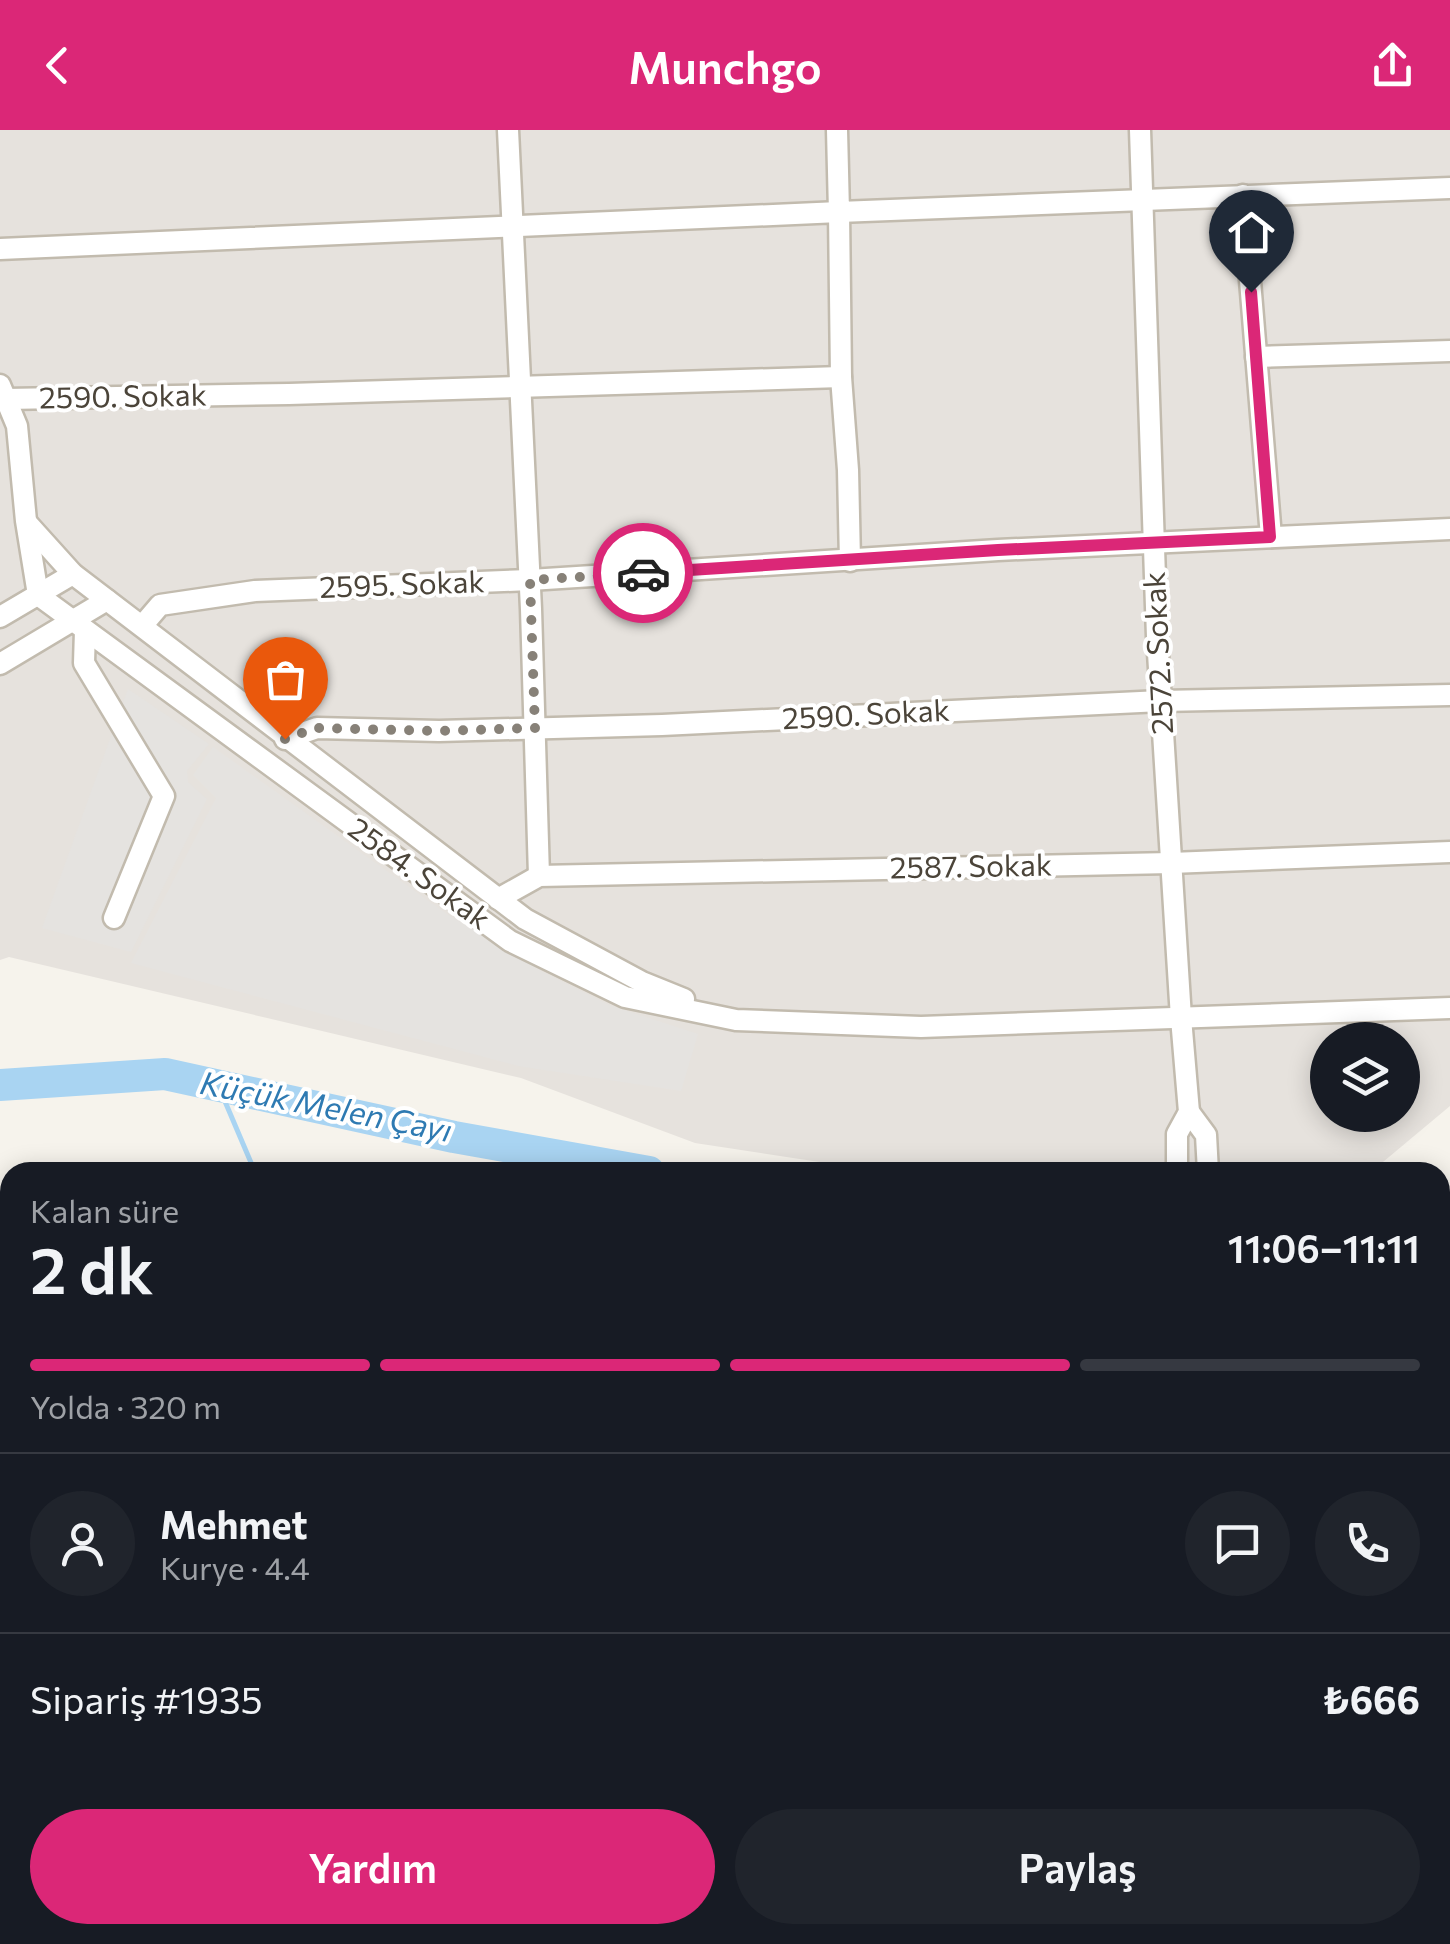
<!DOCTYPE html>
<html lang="tr">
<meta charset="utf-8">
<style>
:root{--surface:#171b24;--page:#20242c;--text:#f1f3f6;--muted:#9ea1a6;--line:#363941;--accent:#db2777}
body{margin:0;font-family:Commissioner,sans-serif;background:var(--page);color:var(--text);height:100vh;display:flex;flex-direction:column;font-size:38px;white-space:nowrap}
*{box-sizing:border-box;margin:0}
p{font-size:32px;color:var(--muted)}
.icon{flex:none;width:55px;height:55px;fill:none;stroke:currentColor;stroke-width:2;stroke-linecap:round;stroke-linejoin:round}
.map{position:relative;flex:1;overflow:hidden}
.side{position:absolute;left:0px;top:1032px;width:1450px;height:782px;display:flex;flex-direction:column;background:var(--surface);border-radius:30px 30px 0 0;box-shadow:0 5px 25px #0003}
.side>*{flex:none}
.tools{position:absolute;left:1310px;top:892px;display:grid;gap:20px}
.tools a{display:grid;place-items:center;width:110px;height:110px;border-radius:50%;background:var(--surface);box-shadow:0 5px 25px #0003;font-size:50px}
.pin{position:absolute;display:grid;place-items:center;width:85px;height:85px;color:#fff;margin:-102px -42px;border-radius:50% 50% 50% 0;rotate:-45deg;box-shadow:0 0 10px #0007}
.pin .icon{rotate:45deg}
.courier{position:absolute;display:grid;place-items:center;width:100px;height:100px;margin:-50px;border:8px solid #db2777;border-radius:50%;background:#fff;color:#222;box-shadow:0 2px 12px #0007}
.summary em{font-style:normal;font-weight:600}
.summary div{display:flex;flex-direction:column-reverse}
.summary{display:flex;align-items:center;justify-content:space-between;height:170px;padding:0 30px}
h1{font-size:65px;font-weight:600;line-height:75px}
.bar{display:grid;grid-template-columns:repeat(4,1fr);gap:15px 10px;align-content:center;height:120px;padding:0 30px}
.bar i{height:12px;border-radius:8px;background:var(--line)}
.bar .current{background:var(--accent)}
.bar p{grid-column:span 4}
.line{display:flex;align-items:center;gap:25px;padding:0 30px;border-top:2px solid var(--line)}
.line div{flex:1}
.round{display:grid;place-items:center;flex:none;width:105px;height:105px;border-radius:52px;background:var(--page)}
.primary-button{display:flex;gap:20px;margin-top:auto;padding:20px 30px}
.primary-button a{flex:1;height:115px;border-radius:60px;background:var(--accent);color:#fff;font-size:40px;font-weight:600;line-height:115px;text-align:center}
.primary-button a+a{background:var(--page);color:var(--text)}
header{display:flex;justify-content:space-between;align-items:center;height:130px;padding:0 30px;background:var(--accent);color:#fff;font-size:45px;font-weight:600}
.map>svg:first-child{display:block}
.industrial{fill:#e6e2dd;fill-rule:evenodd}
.parking{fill:#e5e3e0}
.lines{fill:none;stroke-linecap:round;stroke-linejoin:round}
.stream{stroke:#a9d4f2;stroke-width:5}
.river{stroke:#a9d4f2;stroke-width:32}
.minor-casing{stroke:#c2bbae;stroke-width:25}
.major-casing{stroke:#e6c16a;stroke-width:30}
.highway-casing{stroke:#e0a43c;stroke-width:35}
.minor{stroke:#fff;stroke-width:20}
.major{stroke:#ffe39c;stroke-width:25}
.highway{stroke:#ffcf6e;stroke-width:30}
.done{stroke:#878178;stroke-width:10;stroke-dasharray:0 18}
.route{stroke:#db2777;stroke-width:12}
.labels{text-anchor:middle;stroke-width:8;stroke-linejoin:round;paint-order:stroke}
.street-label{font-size:30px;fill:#4b4439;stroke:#fff}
.water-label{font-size:32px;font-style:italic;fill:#2e7ab2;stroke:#fff}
</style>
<header><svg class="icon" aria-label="back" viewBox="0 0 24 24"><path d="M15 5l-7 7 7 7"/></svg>Munchgo<svg class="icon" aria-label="share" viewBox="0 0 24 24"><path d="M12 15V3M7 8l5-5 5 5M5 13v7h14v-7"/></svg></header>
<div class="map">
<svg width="1450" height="1814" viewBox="0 0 1450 1814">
<rect width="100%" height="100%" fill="#f6f3ec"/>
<!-- industrial -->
<path class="industrial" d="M 0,0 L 1450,0 L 1450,976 L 1371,1042 L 885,1042 L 695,1013 L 521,948 L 9,827 L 0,830 ZM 1328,910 L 1402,910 L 1402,985 L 1328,985 Z"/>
<!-- parking -->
<g class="parking">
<polygon points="128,559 209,614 187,641 188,652 207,669 131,822 42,798"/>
<polygon points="213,617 447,784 539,840 609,875 698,904 681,961 518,936 131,833 216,668 193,645"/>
</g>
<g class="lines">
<!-- stream -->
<g class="stream">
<polyline points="218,955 255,1042"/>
<polyline points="997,1805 1037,1814"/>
</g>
<!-- river -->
<g class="river">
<polyline points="0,955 165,944 454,1007 649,1042"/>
<polyline points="1440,1137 1450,1137"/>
</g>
<!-- minor casing -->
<g class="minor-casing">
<g id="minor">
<polyline points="508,0 531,479 539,746"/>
<polyline points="837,0 839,82 1450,58"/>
<polyline points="1140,0 1157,507 1181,888 1189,982 1177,1004 1177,1042"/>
<polyline points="1243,65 1271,407"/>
<polyline points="0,119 839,82 841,247 848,340 850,431"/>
<polyline points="1256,227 1450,221"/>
<polyline points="0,255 17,296 26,391 38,465 510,811 625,867 736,890 921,897 1450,878"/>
<polyline points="6,269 289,264 841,247"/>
<polyline points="27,393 73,444 525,789 642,852 684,869"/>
<polyline points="0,487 73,444"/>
<polyline points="142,496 160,475 255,461 530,450 998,420 1450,399"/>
<polyline points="85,500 84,533 164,666 114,788"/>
<polyline points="0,534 107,470"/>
<polyline points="285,609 317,598 439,601 662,595 1161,571 1450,565"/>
<polyline points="498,769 539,746 1171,733 1450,722"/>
<polyline points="1189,982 1206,1005 1208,1042"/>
<polyline points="1440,1237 1450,1236"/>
<polyline points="750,1805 775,1810"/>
<polyline points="1268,1805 1292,1814"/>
<polyline points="813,1814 821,1805"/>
</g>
</g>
<!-- major casing -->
<g class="major-casing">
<polyline id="major" points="1440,1468 1450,1470"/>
</g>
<!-- highway casing -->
<g class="highway-casing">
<g id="highway">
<polyline points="0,1353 10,1363"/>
<polyline points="0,1403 10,1413"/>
<polyline points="419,1805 427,1814"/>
<polyline points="509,1805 520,1814"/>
</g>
</g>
<!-- minor -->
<use href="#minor" class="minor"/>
<!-- major -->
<use href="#major" class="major"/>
<!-- highway -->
<use href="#highway" class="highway"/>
</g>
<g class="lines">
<!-- done -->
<polyline class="done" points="285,609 316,598 438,601 535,598 530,450 643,443"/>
<!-- route -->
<polyline class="route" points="643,443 998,420 1270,407 1251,162"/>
</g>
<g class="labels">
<!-- street labels -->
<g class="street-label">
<text transform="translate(123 267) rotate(-1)" y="10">2590. Sokak</text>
<text transform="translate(402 455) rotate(-2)" y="10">2595. Sokak</text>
<text transform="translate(1159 523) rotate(-93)" y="10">2572. Sokak</text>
<text transform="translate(866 585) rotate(-3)" y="10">2590. Sokak</text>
<text transform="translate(971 737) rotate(-1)" y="10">2587. Sokak</text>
<text transform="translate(419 744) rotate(36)" y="10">2584. Sokak</text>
</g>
<!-- water labels -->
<g class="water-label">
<text transform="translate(326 977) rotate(11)" y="11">Küçük Melen Çayı</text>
</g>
</g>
</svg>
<div class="tools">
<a><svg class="icon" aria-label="layers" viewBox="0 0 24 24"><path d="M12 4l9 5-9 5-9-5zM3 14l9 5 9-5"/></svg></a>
</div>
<div class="pin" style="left:285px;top:609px;background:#ea580c"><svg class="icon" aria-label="bag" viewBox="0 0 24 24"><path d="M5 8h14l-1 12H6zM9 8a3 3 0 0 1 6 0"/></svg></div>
<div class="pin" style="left:1251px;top:162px;background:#1f2937"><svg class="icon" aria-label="home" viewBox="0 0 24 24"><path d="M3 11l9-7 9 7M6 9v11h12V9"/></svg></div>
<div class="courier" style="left:643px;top:443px"><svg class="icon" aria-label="car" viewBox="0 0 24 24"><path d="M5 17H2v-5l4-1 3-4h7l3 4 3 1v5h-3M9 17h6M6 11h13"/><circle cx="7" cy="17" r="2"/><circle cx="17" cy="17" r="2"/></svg></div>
<section class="side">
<div class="summary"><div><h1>2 dk</h1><p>Kalan süre</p></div><em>11:06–11:11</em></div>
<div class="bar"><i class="current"></i><i class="current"></i><i class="current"></i><i></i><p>Yolda · 320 m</p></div>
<div class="line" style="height:180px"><a class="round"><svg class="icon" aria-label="person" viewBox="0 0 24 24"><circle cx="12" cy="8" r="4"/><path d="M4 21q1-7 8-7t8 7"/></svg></a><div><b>Mehmet</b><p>Kurye · 4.4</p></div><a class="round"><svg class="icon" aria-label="chat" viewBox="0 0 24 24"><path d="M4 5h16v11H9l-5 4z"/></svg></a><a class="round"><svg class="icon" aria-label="phone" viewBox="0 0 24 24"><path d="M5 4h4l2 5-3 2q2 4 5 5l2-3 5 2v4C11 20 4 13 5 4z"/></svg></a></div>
<div class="line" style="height:130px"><div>Sipariş #1935</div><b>₺666</b></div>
<div class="primary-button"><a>Yardım</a><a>Paylaş</a></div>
</section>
</div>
